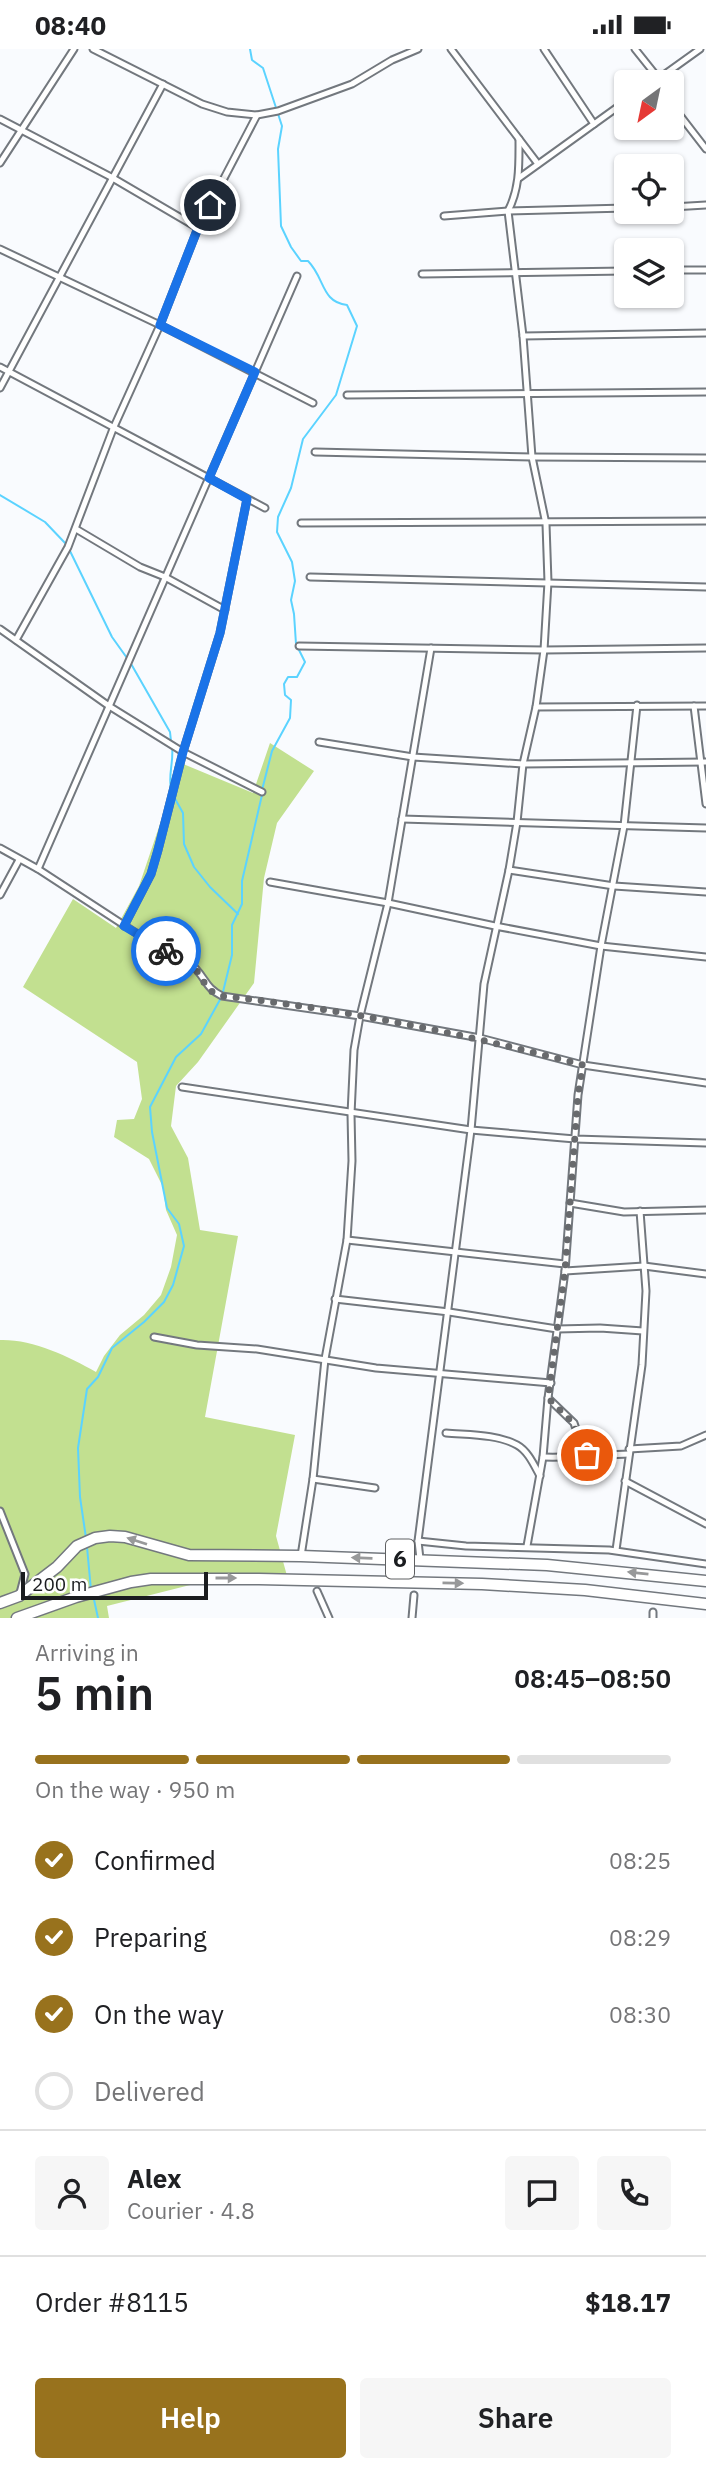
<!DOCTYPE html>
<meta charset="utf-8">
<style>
:root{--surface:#fff;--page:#f6f6f6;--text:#202124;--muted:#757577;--line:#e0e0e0;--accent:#98721d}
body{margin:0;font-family:"IBM Plex Sans",sans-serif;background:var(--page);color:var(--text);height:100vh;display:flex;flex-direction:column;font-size:26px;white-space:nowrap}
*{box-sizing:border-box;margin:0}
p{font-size:23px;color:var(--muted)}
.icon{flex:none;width:38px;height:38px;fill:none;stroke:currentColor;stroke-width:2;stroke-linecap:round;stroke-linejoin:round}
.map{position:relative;height:1569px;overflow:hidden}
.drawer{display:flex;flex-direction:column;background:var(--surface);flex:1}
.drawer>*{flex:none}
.needle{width:46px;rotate:213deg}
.buttons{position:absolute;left:614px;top:21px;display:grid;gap:14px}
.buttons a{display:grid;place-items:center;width:70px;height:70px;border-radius:7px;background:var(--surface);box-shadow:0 2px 5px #0004;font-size:35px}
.scale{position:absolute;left:21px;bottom:18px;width:187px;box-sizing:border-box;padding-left:7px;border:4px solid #1a1c1f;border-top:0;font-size:19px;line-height:24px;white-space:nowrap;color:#1a1c1f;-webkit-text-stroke:5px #fff;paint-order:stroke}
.pin{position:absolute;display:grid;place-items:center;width:60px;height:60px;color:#fff;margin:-30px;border:4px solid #fff;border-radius:50%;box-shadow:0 2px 7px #0007}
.courier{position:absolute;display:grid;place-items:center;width:70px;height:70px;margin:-35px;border:5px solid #1a73e8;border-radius:50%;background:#fff;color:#222;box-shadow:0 2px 9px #0007}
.head em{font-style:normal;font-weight:600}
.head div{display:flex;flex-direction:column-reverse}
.head{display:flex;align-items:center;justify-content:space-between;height:119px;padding:0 35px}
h1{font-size:46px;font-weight:600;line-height:52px}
.bar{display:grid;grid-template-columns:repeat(4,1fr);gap:10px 7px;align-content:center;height:84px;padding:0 35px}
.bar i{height:9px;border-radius:5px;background:var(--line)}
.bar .on{background:var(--accent)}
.bar p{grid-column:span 4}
.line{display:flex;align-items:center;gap:18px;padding:0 35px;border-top:2px solid var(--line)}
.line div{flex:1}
.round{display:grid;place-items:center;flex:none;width:74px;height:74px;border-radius:7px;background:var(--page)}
ol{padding:0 35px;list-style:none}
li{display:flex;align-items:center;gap:21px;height:77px}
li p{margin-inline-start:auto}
li .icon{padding:7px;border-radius:50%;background:var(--accent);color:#fff;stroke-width:4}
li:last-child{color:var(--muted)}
li i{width:38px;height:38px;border:4px solid var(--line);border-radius:50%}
.button{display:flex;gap:14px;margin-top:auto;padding:14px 35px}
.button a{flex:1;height:80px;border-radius:7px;background:var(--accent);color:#fff;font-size:28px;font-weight:600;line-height:80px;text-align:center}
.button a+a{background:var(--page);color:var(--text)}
.status{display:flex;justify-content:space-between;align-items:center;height:49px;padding:0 35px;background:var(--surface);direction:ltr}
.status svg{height:19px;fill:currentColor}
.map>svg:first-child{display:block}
.green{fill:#c2e090}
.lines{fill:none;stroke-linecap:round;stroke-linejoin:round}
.stream{stroke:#5bd3ff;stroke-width:2}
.street-casing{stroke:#73787e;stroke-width:9}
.highway-casing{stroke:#73787e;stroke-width:13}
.street{stroke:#fff;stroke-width:5}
.highway{stroke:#fff;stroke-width:10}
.oneway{fill:#98999a}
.done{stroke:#686a6d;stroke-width:7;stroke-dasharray:0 12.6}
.route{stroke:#1a73e8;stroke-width:9}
.labels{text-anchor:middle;stroke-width:7;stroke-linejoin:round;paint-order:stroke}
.shield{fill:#fff;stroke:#5f6062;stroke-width:2}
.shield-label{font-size:23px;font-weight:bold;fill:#1a1c1f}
</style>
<div class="status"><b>08:40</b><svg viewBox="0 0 49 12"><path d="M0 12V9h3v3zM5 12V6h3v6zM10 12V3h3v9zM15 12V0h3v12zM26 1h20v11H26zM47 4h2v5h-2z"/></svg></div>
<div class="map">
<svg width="706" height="1569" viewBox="0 0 706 1569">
<rect width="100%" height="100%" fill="#f9fbfe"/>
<!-- green -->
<path class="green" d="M 270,694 L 314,722 L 277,774 L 264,829 L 254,934 L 198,1013 L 176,1037 L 171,1077 L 188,1109 L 200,1181 L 238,1187 L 205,1368 L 295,1386 L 276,1487 L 289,1534 L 194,1535 L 107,1557 L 109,1569 L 0,1569 L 0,1291 C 32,1290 68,1307 96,1323 L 104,1307 L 120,1286 L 144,1266 L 161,1246 L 171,1218 L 177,1186 L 166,1161 L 163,1138 L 149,1110 L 114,1088 L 117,1071 L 134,1070 L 142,1050 L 137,1013 L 23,938 L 73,850 L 116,879 L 139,837 L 162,769 L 176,712 L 253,744 Z"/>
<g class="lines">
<!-- stream -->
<g class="stream">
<path d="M 250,0 L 252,11 L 263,19 L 282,77 L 278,100 L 281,177 L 291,198 L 301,212 L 308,212 C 325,229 321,253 347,256 L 357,277 L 336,346 L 303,390 L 291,439 L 278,468 L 277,483 L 292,513 L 295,532 L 291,551 L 294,565 L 296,595 L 305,613 L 297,628 L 288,628 L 284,635 L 285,646 L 291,651 L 290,669 L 272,702 L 262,741"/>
<polyline points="0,446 45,473 66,495"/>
<polyline points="69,500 112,588 127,609"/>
<polyline points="130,613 170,683 171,692"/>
<path d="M 171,740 C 168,725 174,712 172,697"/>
<polyline points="174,748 183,764 184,795 194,818 210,838 238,865"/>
<polyline points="86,1489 80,1448 78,1399 87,1340 98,1328 112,1299 144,1273 164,1253 173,1236 184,1197 179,1175 167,1159 152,1083 150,1058 176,1008 201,985 222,947 232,906 232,876 242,855 242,832 262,746"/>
<polyline points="87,1498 91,1541"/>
<polyline points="93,1546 98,1569"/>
</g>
<!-- street casing -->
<g class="street-casing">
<g id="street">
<polyline points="93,0 202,55 227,63 257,66 278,62 352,35 392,11 418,0"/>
<polyline points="451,0 538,115"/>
<polyline points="544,0 594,75"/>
<polyline points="635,0 659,30"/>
<polyline points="654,33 700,0"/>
<polyline points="672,56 706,100"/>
<polyline points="0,70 111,128 198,179"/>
<polyline points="0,114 74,0"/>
<polyline points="519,129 626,52"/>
<polyline points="672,158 706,156"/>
<polyline points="444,167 508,162 626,159"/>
<polyline points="0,200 160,276 313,354"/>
<polyline points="672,221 706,221"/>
<polyline points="422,225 626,222"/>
<polyline points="523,287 706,284"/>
<polyline points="0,318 265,459"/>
<polyline points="0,339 163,35"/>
<polyline points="347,346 706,343"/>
<polyline points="315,403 532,408 706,409"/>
<polyline points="301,474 706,472"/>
<polyline points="76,480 140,518 165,528 225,561"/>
<polyline points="310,528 706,538"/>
<polyline points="0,580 109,657 183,703 262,743"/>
<polyline points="16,591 68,498 113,380 160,276 198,179 257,66"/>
<polyline points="299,597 544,601 706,599"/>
<polyline points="694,657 706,755"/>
<polyline points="536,658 706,657"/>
<polyline points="319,693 413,708 523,715 706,713"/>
<polyline points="402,770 706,779"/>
<path d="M 0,799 L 38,820 L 156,897 C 170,903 186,909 196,920 C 207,932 206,939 222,947 L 360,967 L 480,989 L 583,1016 L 706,1034"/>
<polyline points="38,820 297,227"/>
<polyline points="509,821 614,837 706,843"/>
<polyline points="270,833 388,854 495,877 601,897 706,908"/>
<polyline points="0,846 19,811"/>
<polyline points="124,877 151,825 158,801 183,703 220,584 247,450"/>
<polyline points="182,1038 471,1081 575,1090 706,1094"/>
<polyline points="570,1154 624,1163 706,1161"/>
<polyline points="347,1191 565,1215"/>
<polyline points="565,1222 644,1217 706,1225"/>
<polyline points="335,1250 449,1263 557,1280 600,1279 643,1282"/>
<polyline points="154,1288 197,1296 257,1300 376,1319 551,1334"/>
<polyline points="548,1349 574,1374 581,1395 596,1405"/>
<path d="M 446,1384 C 468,1386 497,1385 517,1396 C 528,1402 534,1416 540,1427"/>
<polyline points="629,1400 681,1397 706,1386"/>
<path d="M 543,1408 C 572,1409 600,1406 629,1405"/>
<polyline points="313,1430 375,1439"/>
<polyline points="625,1432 706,1475"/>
<polyline points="0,1462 25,1525 20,1544"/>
<polyline points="418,1492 466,1497 609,1501 706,1515"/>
<polyline points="527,1497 543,1408 548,1349 565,1222 578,1046 601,897 624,777 637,656"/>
<polyline points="616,1501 642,1316 646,1242 640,1162"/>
<polyline points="301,1507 313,1430 325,1310 347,1191 352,1112 351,1065 354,1001 360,967 388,854 431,599"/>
<path d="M 420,1510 L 418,1492 L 471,1081 L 484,935 L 509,821 L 517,773 L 523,715 L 536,658 L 544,601 L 548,533 L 546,475 L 532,408 L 523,287 L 508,162 C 520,139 519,116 519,90"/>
<polyline points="317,1542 329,1569"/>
<polyline points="412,1569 414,1546"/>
<polyline points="653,1569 653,1563"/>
</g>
</g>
<!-- highway casing -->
<g class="highway-casing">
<g id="highway">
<polyline points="0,1554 19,1547 57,1518 77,1497 95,1489 110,1487 125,1488 189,1506 301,1507 547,1516 706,1532"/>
<polyline points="17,1569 76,1548 131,1533 151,1530 259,1530 482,1535 585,1541 706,1555"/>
</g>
</g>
<!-- street -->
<use href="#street" class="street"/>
<!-- highway -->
<use href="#highway" class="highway"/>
</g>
<!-- one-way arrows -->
<defs><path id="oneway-solid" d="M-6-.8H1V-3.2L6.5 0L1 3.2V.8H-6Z" transform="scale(1.75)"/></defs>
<g class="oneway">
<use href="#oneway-solid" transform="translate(137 1492) rotate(-162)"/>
<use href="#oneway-solid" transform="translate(362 1509) rotate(-178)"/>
<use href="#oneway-solid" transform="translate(638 1524) rotate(-174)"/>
<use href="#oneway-solid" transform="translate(226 1529)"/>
<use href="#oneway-solid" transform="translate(453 1534) rotate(1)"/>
</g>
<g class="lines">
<!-- done -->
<path class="done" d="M 166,902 L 195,919 L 209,941 L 222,947 C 344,960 464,985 583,1016 L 578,1046 L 565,1222 L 548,1349 L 573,1374 L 581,1395 L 599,1406 L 587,1406"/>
<!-- route -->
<polyline class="route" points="166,902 124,877 151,825 158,801 183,703 220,584 247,450 209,429 255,323 160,276 198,179 210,156"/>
</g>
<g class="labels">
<!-- shield labels -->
<rect class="shield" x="386" y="1490.5" width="28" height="39" rx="5"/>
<g class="shield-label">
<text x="400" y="1518">6</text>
</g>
</g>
</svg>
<div class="buttons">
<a><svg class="needle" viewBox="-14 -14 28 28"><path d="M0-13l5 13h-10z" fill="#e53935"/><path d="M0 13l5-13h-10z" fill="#757577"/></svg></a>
<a><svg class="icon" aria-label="locate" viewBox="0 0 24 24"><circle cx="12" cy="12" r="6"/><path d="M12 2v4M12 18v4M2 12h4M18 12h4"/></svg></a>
<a><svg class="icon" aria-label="layers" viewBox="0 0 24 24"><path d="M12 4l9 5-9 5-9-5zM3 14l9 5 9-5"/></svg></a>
</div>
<div class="scale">200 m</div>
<div class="pin" style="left:587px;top:1406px;background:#ea580c"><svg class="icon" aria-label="bag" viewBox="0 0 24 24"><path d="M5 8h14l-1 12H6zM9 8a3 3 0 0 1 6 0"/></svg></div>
<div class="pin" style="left:210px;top:156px;background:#1f2937"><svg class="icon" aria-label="home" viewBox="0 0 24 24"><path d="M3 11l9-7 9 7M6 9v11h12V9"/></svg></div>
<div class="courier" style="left:166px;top:902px"><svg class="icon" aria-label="bike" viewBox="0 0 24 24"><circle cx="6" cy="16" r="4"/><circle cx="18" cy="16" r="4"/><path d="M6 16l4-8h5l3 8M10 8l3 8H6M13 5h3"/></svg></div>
</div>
<section class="drawer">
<div class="head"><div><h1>5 min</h1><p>Arriving in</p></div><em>08:45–08:50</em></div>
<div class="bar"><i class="on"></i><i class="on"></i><i class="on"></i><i></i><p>On the way · 950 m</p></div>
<ol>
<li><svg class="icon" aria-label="check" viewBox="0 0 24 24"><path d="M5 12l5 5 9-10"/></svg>Confirmed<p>08:25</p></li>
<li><svg class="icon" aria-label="check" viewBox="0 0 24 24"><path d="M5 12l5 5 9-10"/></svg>Preparing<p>08:29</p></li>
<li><svg class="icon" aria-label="check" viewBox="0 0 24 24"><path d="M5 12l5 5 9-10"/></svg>On the way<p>08:30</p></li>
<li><i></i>Delivered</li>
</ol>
<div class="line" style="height:126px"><a class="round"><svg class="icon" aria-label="person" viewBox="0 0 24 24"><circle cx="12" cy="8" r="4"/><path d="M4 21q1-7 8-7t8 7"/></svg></a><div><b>Alex</b><p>Courier · 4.8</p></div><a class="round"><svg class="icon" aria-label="chat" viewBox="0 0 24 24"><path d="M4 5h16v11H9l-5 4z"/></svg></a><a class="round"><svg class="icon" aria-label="phone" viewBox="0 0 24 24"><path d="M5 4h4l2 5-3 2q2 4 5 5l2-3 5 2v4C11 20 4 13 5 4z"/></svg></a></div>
<div class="line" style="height:91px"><div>Order #8115</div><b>$18.17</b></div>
<div class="button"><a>Help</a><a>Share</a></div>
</section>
